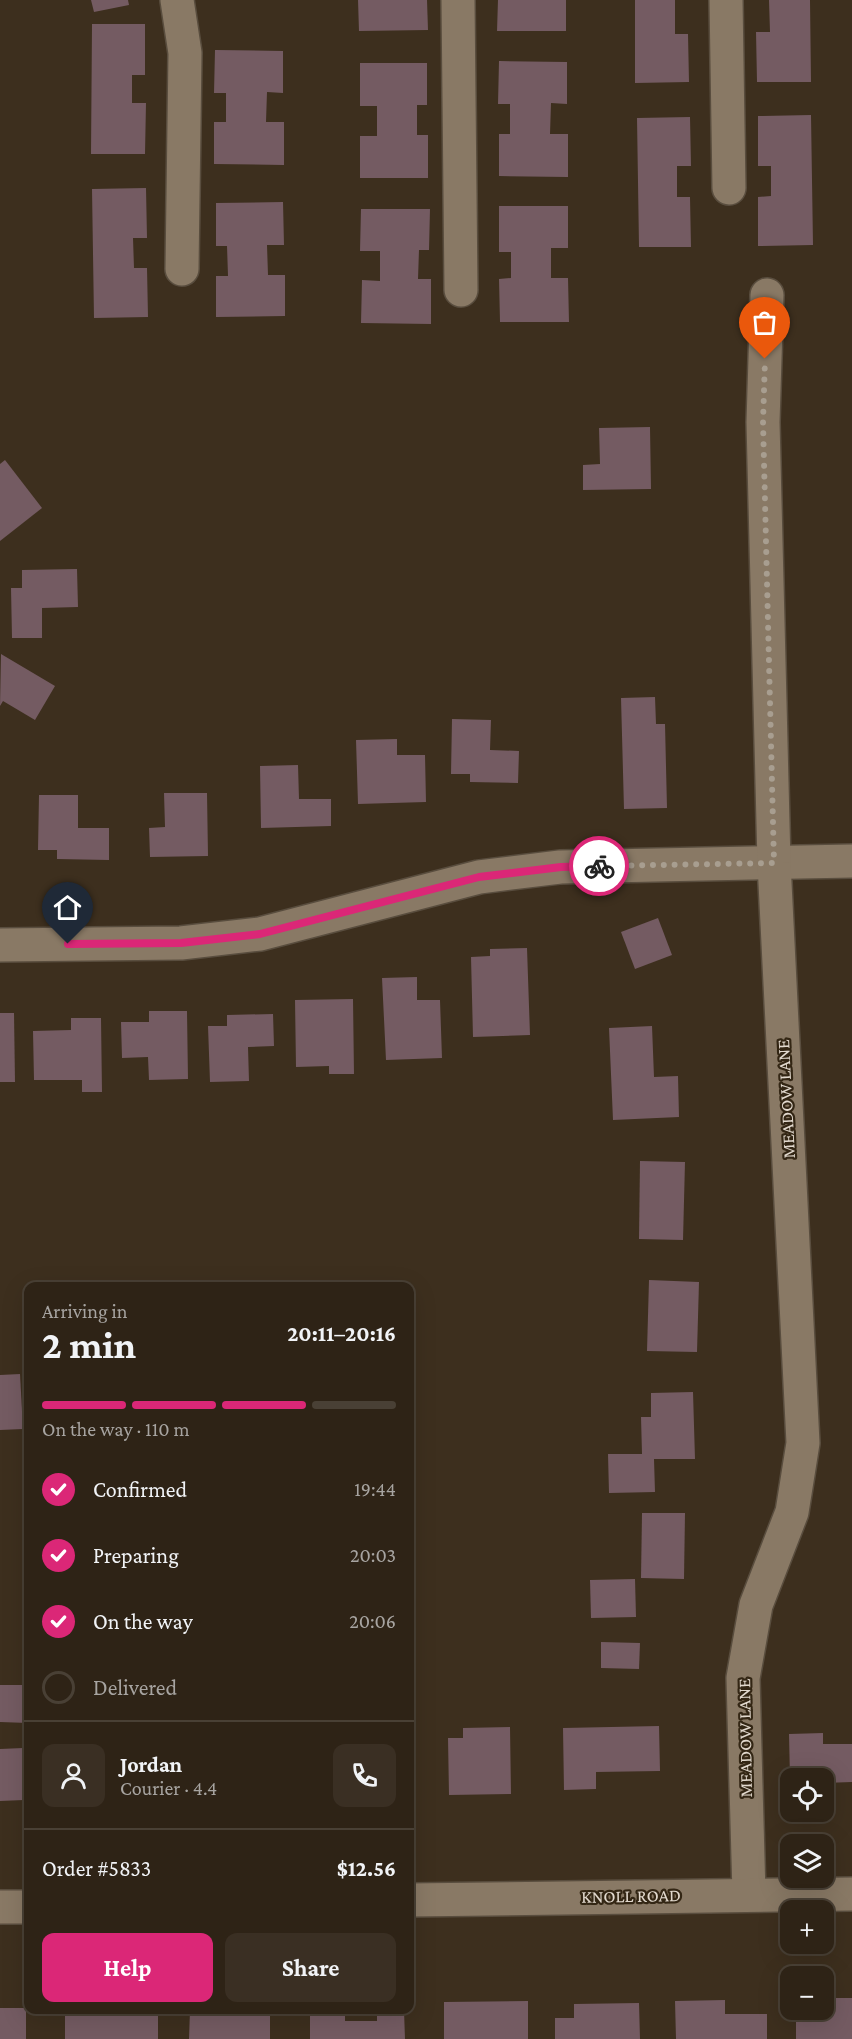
<!DOCTYPE html>
<meta charset="utf-8">
<style>
:root{--surface:#2e2316;--page:#3a2f23;--text:#f1f3f6;--muted:#a7a4a1;--line:#494035;--accent:#db2777}
body{margin:0;font-family:"Crimson Pro",serif;background:var(--page);color:var(--text);height:100vh;display:flex;flex-direction:column;font-size:22px;white-space:nowrap}
*{box-sizing:border-box;margin:0}
p{font-size:20px;color:var(--muted)}
.icon{flex:none;width:33px;height:33px;fill:none;stroke:currentColor;stroke-width:2;stroke-linecap:round;stroke-linejoin:round}
.map{position:relative;flex:1;overflow:hidden}
.details{position:absolute;left:24px;top:1282px;width:390px;height:732px;display:flex;flex-direction:column;background:var(--surface);border-radius:12px;box-shadow:0 6px 24px #0002,0 0 0 2px var(--line)}
.details>*{flex:none}
.buttons{position:absolute;left:780px;top:1768px;display:grid;gap:12px}
.buttons a{display:grid;place-items:center;width:54px;height:54px;border-radius:12px;background:var(--surface);box-shadow:0 6px 24px #0002,0 0 0 2px var(--line);font-size:30px}
.pin{position:absolute;display:grid;place-items:center;width:51px;height:51px;color:#fff;margin:-62px -26px;border-radius:50% 50% 50% 0;rotate:-45deg;box-shadow:0 0 6px #0007}
.pin .icon{rotate:45deg}
.courier{position:absolute;display:grid;place-items:center;width:60px;height:60px;margin:-30px;border:4px solid #db2777;border-radius:50%;background:#fff;color:#222;box-shadow:0 2px 8px #0007}
.headline em{font-style:normal;font-weight:700}
.headline div{display:flex;flex-direction:column-reverse}
.headline{display:flex;align-items:center;justify-content:space-between;height:102px;padding:0 18px}
h1{font-size:39px;font-weight:700;line-height:45px}
.bar{display:grid;grid-template-columns:repeat(4,1fr);gap:9px 6px;align-content:center;height:72px;padding:0 18px}
.bar i{height:8px;border-radius:4px;background:var(--line)}
.bar .active{background:var(--accent)}
.bar p{grid-column:span 4}
.line{display:flex;align-items:center;gap:15px;padding:0 18px;border-top:2px solid var(--line)}
.line div{flex:1}
.round{display:grid;place-items:center;flex:none;width:63px;height:63px;border-radius:12px;background:var(--page)}
ol{padding:0 18px;list-style:none}
li{display:flex;align-items:center;gap:18px;height:66px}
li p{margin-inline-start:auto}
li .icon{padding:6px;border-radius:50%;background:var(--accent);color:#fff;stroke-width:4}
li:last-child{color:var(--muted)}
li i{width:33px;height:33px;border:3px solid var(--line);border-radius:50%}
.cta{display:flex;gap:12px;margin-top:auto;padding:12px 18px}
.cta a{flex:1;height:69px;border-radius:12px;background:var(--accent);color:#fff;font-size:24px;font-weight:700;line-height:69px;text-align:center}
.cta a+a{background:var(--page);color:var(--text)}
.map>svg:first-child{display:block}
.building{fill:#745b62}
.lines{fill:none;stroke-linecap:round;stroke-linejoin:round}
.minor-casing{stroke:#594d3e;stroke-width:36}
.minor{stroke:#897965;stroke-width:33}
.done{stroke:#a89e90;stroke-width:6;stroke-dasharray:0 10.8}
.route{stroke:#db2777;stroke-width:8}
.labels{text-anchor:middle;stroke-width:4.5;stroke-linejoin:round;paint-order:stroke}
.street-label{font-size:18px;fill:#e2d9ce;stroke:#332614}
</style>
<div class="map">
<svg width="852" height="2039" viewBox="0 0 852 2039">
<rect width="100%" height="100%" fill="#3d2f1e"/>
<!-- building -->
<g class="building">
<polygon points="91,0 128,0 129,5 94,12"/>
<polygon points="358,0 427,0 428,30 359,31"/>
<polygon points="498,0 566,0 566,31 497,31"/>
<polygon points="635,0 675,0 675,34 688,34 689,82 635,83"/>
<polygon points="769,0 810,0 811,82 757,82 756,32 770,32"/>
<polygon points="92,24 145,24 145,75 132,75 132,103 146,103 145,154 91,154"/>
<polygon points="215,50 283,51 283,93 267,92 266,122 284,122 284,165 214,164 214,122 226,122 226,93 214,93"/>
<polygon points="499,61 567,62 567,104 551,103 550,134 568,134 568,177 499,176 499,134 510,134 510,104 498,104"/>
<polygon points="360,63 427,63 427,105 417,105 417,135 428,135 428,178 360,178 360,136 377,136 377,106 360,106"/>
<polygon points="811,115 813,245 758,246 758,197 771,196 771,166 758,166 758,116"/>
<polygon points="690,117 691,166 677,166 677,197 690,197 691,247 639,247 637,118"/>
<polygon points="146,188 147,238 133,238 134,268 147,268 148,317 94,318 92,189"/>
<polygon points="283,202 284,245 267,245 268,275 285,275 285,316 216,317 216,276 228,276 227,246 216,246 216,203"/>
<polygon points="499,206 568,206 568,248 551,248 551,278 568,278 569,322 500,322 499,279 511,278 511,252 499,252"/>
<polygon points="361,209 430,209 429,250 419,250 418,279 431,279 431,324 361,323 362,280 380,281 380,251 360,251"/>
<polygon points="650,427 651,489 583,490 583,465 600,464 599,428"/>
<polygon points="5,460 42,508 0,541 0,464"/>
<polygon points="77,569 78,607 42,608 42,638 12,638 11,588 22,588 22,570"/>
<polygon points="1,654 55,686 35,720 3,701 0,706"/>
<polygon points="655,697 656,724 665,724 667,808 624,809 621,698"/>
<polygon points="452,719 491,720 490,750 519,751 518,783 470,782 470,774 451,774"/>
<polygon points="397,739 397,755 425,755 426,802 358,804 356,740"/>
<polygon points="298,765 299,799 331,799 331,826 261,828 260,766"/>
<polygon points="164,793 207,793 208,856 150,857 149,828 165,827"/>
<polygon points="39,795 78,795 78,828 109,828 109,860 57,859 57,850 38,850"/>
<polygon points="658,918 672,955 635,969 621,932"/>
<polygon points="527,948 530,1035 473,1037 471,957 490,956 490,949"/>
<polygon points="417,977 417,1000 440,1000 442,1058 386,1060 382,978"/>
<polygon points="353,999 354,1074 329,1074 329,1066 296,1067 295,1000"/>
<polygon points="149,1011 187,1011 188,1079 149,1080 148,1057 122,1058 121,1022 149,1022"/>
<polygon points="0,1013 14,1013 15,1082 0,1082"/>
<polygon points="273,1014 274,1046 248,1047 249,1081 210,1082 208,1026 227,1026 227,1015"/>
<polygon points="71,1018 101,1018 102,1092 82,1092 82,1080 34,1080 33,1031 71,1030"/>
<polygon points="652,1026 654,1077 678,1076 679,1117 613,1120 609,1028"/>
<polygon points="640,1161 685,1162 683,1240 639,1239"/>
<polygon points="649,1280 699,1282 697,1352 647,1351"/>
<polygon points="20,1374 23,1429 0,1430 0,1375"/>
<polygon points="693,1392 695,1459 654,1459 655,1492 609,1493 608,1454 642,1454 641,1417 651,1417 651,1393"/>
<polygon points="642,1513 685,1513 684,1579 641,1578"/>
<polygon points="635,1579 636,1617 591,1618 590,1580"/>
<polygon points="601,1642 640,1643 639,1669 601,1668"/>
<polygon points="0,1685 28,1685 28,1723 0,1722"/>
<polygon points="659,1726 660,1771 596,1772 596,1789 564,1790 563,1728"/>
<polygon points="510,1727 511,1794 449,1795 448,1738 463,1738 463,1728"/>
<polygon points="823,1733 823,1744 852,1744 852,1782 824,1783 824,1779 790,1779 789,1734"/>
<polygon points="23,1748 24,1800 0,1801 0,1749"/>
<polygon points="824,1998 852,1998 852,2039 796,2039 796,2010 824,2010"/>
<polygon points="725,2000 725,2014 767,2014 767,2039 676,2039 675,2001"/>
<polygon points="528,2001 528,2039 444,2039 444,2002"/>
<polygon points="639,2003 640,2039 555,2039 555,2018 574,2018 574,2004"/>
<rect x="0" y="2008" width="26" height="31"/>
<rect x="65" y="2010" width="93" height="29"/>
<polygon points="190,2010 270,2010 270,2039 189,2039"/>
<polygon points="310,2010 345,2010 345,2021 377,2021 377,2010 404,2010 405,2039 310,2039"/>
</g>
<g class="lines">
<!-- minor casing -->
<g class="minor-casing">
<g id="minor">
<polyline points="177,0 185,53 182,269"/>
<polyline points="458,0 461,290"/>
<polyline points="726,0 729,188"/>
<polyline points="0,945 181,943 260,934 479,877 560,867 852,861"/>
<polyline points="749,1894 743,1678 756,1605 792,1512 803,1443 774,863 763,422 767,295"/>
<polyline points="410,1900 852,1894"/>
<polyline points="0,1907 28,1907"/>
</g>
</g>
<!-- minor -->
<use href="#minor" class="minor"/>
</g>
<g class="lines">
<!-- done -->
<polyline class="done" points="599,866 774,863 763,422 765,359"/>
<!-- route -->
<polyline class="route" points="68,944 181,943 260,934 479,877 561,867 599,866"/>
</g>
<g class="labels">
<!-- street labels -->
<g class="street-label">
<text transform="translate(786 1099) rotate(-93)" y="6">MEADOW LANE</text>
<text transform="translate(745 1738) rotate(-91)" y="6">MEADOW LANE</text>
<text transform="translate(631 1896) rotate(-1)" y="6">KNOLL ROAD</text>
</g>
</g>
</svg>
<div class="buttons">
<a><svg class="icon" aria-label="locate" viewBox="0 0 24 24"><circle cx="12" cy="12" r="6"/><path d="M12 2v4M12 18v4M2 12h4M18 12h4"/></svg></a>
<a><svg class="icon" aria-label="layers" viewBox="0 0 24 24"><path d="M12 4l9 5-9 5-9-5zM3 14l9 5 9-5"/></svg></a>
<a>+</a>
<a>−</a>
</div>
<div class="pin" style="left:765px;top:359px;background:#ea580c"><svg class="icon" aria-label="bag" viewBox="0 0 24 24"><path d="M5 8h14l-1 12H6zM9 8a3 3 0 0 1 6 0"/></svg></div>
<div class="pin" style="left:68px;top:944px;background:#1f2937"><svg class="icon" aria-label="home" viewBox="0 0 24 24"><path d="M3 11l9-7 9 7M6 9v11h12V9"/></svg></div>
<div class="courier" style="left:599px;top:866px"><svg class="icon" aria-label="bike" viewBox="0 0 24 24"><circle cx="6" cy="16" r="4"/><circle cx="18" cy="16" r="4"/><path d="M6 16l4-8h5l3 8M10 8l3 8H6M13 5h3"/></svg></div>
<section class="details">
<div class="headline"><div><h1>2 min</h1><p>Arriving in</p></div><em>20:11–20:16</em></div>
<div class="bar"><i class="active"></i><i class="active"></i><i class="active"></i><i></i><p>On the way · 110 m</p></div>
<ol>
<li><svg class="icon" aria-label="check" viewBox="0 0 24 24"><path d="M5 12l5 5 9-10"/></svg>Confirmed<p>19:44</p></li>
<li><svg class="icon" aria-label="check" viewBox="0 0 24 24"><path d="M5 12l5 5 9-10"/></svg>Preparing<p>20:03</p></li>
<li><svg class="icon" aria-label="check" viewBox="0 0 24 24"><path d="M5 12l5 5 9-10"/></svg>On the way<p>20:06</p></li>
<li><i></i>Delivered</li>
</ol>
<div class="line" style="height:108px"><a class="round"><svg class="icon" aria-label="person" viewBox="0 0 24 24"><circle cx="12" cy="8" r="4"/><path d="M4 21q1-7 8-7t8 7"/></svg></a><div><b>Jordan</b><p>Courier · 4.4</p></div><a class="round"><svg class="icon" aria-label="phone" viewBox="0 0 24 24"><path d="M5 4h4l2 5-3 2q2 4 5 5l2-3 5 2v4C11 20 4 13 5 4z"/></svg></a></div>
<div class="line" style="height:78px"><div>Order #5833</div><b>$12.56</b></div>
<div class="cta"><a>Help</a><a>Share</a></div>
</section>
</div>
